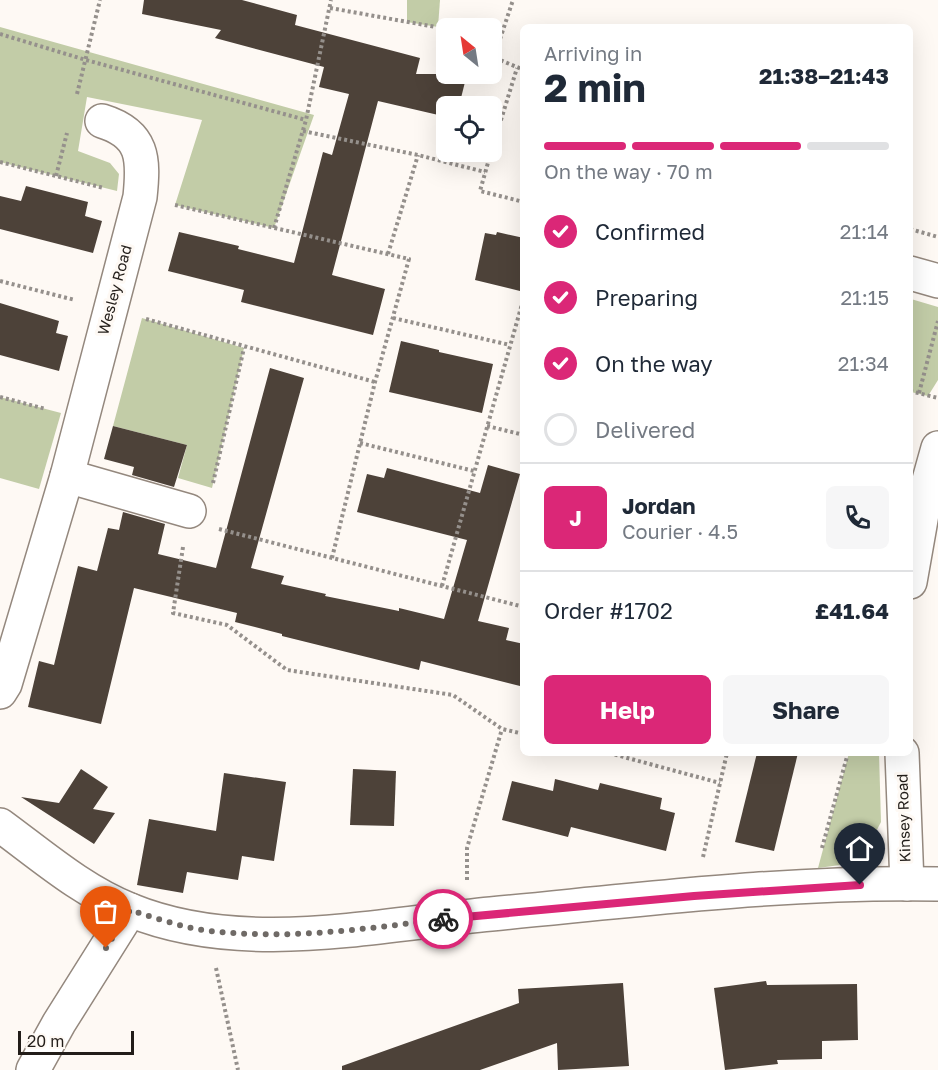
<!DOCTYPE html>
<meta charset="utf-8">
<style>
:root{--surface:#fff;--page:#f6f6f7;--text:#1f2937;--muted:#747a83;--line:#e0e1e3;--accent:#db2777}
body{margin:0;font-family:"Golos Text",sans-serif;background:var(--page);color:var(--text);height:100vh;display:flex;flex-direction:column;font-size:22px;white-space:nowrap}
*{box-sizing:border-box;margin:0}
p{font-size:20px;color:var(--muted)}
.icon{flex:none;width:33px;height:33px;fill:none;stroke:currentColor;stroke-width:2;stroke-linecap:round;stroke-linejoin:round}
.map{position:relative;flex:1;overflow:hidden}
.details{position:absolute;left:520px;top:24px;width:393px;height:732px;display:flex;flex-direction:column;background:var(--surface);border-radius:9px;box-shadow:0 6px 24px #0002}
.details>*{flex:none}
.needle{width:39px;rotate:330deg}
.controls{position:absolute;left:436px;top:18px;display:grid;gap:12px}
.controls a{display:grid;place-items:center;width:66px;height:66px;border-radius:9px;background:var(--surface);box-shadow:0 6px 24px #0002;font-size:30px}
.scale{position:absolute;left:18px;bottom:15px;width:116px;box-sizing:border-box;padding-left:6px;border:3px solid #221d19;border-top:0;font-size:16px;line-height:21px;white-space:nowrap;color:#221d19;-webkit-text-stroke:4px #fef9f4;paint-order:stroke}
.pin{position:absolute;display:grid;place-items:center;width:51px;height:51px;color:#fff;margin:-62px -26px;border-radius:50% 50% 50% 0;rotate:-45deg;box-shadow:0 0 6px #0007}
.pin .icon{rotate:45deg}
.courier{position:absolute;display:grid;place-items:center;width:60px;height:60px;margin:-30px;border:4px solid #db2777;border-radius:50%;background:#fff;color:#222;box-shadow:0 2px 8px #0007}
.head em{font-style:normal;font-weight:700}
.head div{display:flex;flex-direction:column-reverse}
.head{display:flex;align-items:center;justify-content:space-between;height:102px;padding:0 24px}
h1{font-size:39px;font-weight:700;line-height:45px}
.bar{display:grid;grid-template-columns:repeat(4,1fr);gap:9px 6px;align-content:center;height:72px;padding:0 24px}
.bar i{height:8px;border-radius:4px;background:var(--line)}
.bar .selected{background:var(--accent)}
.bar p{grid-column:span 4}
.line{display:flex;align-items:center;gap:15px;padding:0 24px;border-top:2px solid var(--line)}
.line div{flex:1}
.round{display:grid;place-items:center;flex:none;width:63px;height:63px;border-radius:9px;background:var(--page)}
ol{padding:0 24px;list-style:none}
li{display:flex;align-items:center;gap:18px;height:66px}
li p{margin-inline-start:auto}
li .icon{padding:6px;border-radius:50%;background:var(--accent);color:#fff;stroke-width:4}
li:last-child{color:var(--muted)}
li i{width:33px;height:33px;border:3px solid var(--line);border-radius:50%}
.primary-button{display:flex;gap:12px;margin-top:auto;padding:12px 24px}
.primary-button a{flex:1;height:69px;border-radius:9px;background:var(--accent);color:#fff;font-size:24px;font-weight:700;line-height:69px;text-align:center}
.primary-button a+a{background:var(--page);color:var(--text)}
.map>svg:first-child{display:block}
.green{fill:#c2cca7}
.building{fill:#4d4239}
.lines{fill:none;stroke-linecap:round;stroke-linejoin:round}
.minor-casing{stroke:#94887e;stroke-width:36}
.path{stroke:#95908c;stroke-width:4;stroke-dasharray:3 3;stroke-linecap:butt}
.minor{stroke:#fff;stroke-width:33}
.done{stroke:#6f6a66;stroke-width:6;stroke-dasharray:0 10.8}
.route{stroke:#db2777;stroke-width:8}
.labels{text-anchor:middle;stroke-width:6;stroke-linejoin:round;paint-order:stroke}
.street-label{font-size:15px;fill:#221d19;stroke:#fef9f4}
</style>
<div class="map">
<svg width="938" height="1070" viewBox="0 0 938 1070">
<rect width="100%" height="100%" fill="#fef9f4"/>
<!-- green -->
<g class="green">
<polygon points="407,0 440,0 438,27 407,22"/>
<polygon points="0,27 314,115 274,228 175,205 202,120 87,97 78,151 110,163 119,174 117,191 0,162"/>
<polygon points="911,299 938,307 938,380 928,396 911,392"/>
<polygon points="142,318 244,348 212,488 178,478 187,445 113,426"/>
<polygon points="0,397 61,413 39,489 0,478"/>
<polygon points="849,753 879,753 881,822 868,847 840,865 818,868"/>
</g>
<!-- building -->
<g class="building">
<polygon points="144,0 242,0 297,15 295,25 420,58 416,74 467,74 459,106 447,106 447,117 378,101 332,275 385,289 373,335 241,302 244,290 168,271 179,232 239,246 238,249 294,263 323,152 332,155 349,94 319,87 324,67 215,38 221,30 142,14"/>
<polygon points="26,186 88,202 85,216 102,221 93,253 0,229 0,196 21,201"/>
<polygon points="497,232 524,238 524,292 475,280 485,233 496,235"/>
<polygon points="0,303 59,321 56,333 68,336 59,371 0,355"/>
<polygon points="401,341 439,350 439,352 493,364 482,413 389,392"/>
<polygon points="270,368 304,378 251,568 284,576 281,584 326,594 325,596 399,611 399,608 444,619 467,540 357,512 367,474 384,478 387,468 480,493 488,465 520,474 478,621 509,628 506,640 524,644 524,687 421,661 419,670 282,636 282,634 235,622 237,613 134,588 101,724 28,707 39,661 54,665 78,566 97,571 108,528 119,530 123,512 165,524 158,554 216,568"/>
<polygon points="113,426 187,445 174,487 132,475 134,467 104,459"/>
<polygon points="757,753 798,753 774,851 735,842"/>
<polygon points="81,769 108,787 93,809 115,813 94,844 21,797 59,803"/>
<polygon points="353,769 396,771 394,826 350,825"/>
<polygon points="224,773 286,782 274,861 242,856 238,880 187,872 183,893 137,885 149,819 216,831"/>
<polygon points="555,779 598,790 600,783 662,798 660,809 675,813 666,851 571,827 568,837 502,820 512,781 553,791"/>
<polygon points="766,981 767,985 857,984 858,1040 822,1041 822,1059 777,1060 778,1064 725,1070 714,988"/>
<polygon points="623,983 629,1066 558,1070 557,1043 480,1070 342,1070 342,1066 519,1003 518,989"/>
</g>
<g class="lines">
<!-- minor casing -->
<g class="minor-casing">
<g id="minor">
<polyline points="910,273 938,281"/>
<polyline points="67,476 189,511"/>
<polyline points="910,582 926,491 938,448"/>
<path d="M 0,692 L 5,684 L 67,476 L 140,197 C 144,159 144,134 102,121"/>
<polyline points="902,753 907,884"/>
<path d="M 0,825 C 41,855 82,891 130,910 C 242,956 375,925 491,914 C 639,900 789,881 938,884"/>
<polyline points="33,1070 59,1023 130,910"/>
</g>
</g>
<!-- path -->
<g class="path">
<polyline points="330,8 447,29"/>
<polyline points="0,34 86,60 306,120"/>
<polyline points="492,37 500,39 500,60 524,70"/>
<polyline points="500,39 513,0"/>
<polyline points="77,94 100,0"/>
<polyline points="303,131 418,155 485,172"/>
<polyline points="492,149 517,68"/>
<polyline points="491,152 480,191 524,202"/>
<polyline points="0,162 104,188"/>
<polyline points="56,176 67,133"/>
<polyline points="175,205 409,259 375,382 332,558"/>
<polyline points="274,228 306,120 331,0"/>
<polyline points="910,229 938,237"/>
<polyline points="388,254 418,155"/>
<polyline points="0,281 75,300"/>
<polyline points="393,318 510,345"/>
<polyline points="146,319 375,382"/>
<polyline points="910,391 938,398"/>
<polyline points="919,393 938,321"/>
<polyline points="0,397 46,409"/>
<polyline points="487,426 524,435"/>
<polyline points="360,443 474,471"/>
<polyline points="213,483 244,348"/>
<polyline points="219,529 524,607"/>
<polyline points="183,547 173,613 227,625 287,670 453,695 502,729 524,734"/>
<polyline points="442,586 524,297"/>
<polyline points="609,753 720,783"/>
<polyline points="822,848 848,753"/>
<polyline points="703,857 727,753"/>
<polyline points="467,880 467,848 502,729"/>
<polyline points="216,968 238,1070"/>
</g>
<!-- minor -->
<use href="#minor" class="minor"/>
</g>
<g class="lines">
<!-- done -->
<path class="done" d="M 106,948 L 130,910 C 156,918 183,928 210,931 C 288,940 366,929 443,919"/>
<!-- route -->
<polyline class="route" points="443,919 694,896 860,885"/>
</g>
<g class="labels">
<!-- street labels -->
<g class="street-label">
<text transform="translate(115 290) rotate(-75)" y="5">Wesley Road</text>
<text transform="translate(904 818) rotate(-92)" y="5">Kinsey Road</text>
</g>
</g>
</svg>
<div class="controls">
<a><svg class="needle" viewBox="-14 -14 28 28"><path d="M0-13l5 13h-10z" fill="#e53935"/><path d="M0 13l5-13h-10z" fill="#747a83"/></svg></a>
<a><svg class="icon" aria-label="locate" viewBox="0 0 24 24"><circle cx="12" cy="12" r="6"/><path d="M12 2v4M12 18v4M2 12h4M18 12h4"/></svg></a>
</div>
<div class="scale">20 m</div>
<div class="pin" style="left:106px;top:948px;background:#ea580c"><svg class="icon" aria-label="bag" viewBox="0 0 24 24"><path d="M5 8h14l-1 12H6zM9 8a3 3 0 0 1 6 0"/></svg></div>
<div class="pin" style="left:860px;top:885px;background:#1f2937"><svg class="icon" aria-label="home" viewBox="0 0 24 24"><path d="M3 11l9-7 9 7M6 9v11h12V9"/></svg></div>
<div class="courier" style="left:443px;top:919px"><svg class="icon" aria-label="bike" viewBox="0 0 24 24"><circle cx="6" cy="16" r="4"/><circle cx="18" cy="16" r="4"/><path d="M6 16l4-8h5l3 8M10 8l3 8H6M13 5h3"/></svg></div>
<section class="details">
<div class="head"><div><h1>2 min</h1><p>Arriving in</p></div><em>21:38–21:43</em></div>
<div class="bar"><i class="selected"></i><i class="selected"></i><i class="selected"></i><i></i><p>On the way · 70 m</p></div>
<ol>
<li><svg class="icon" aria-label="check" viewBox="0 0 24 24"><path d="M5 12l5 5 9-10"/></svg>Confirmed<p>21:14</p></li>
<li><svg class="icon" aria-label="check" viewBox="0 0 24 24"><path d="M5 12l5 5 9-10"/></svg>Preparing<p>21:15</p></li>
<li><svg class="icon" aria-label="check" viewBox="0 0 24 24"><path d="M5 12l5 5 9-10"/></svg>On the way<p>21:34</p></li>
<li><i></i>Delivered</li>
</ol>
<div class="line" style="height:108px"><b class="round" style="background:var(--accent);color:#fff">J</b><div><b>Jordan</b><p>Courier · 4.5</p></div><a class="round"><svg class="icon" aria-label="phone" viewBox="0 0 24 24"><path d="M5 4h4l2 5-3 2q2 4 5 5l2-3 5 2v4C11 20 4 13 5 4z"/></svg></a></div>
<div class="line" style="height:78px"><div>Order #1702</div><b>£41.64</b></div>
<div class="primary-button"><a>Help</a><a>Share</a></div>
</section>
</div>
